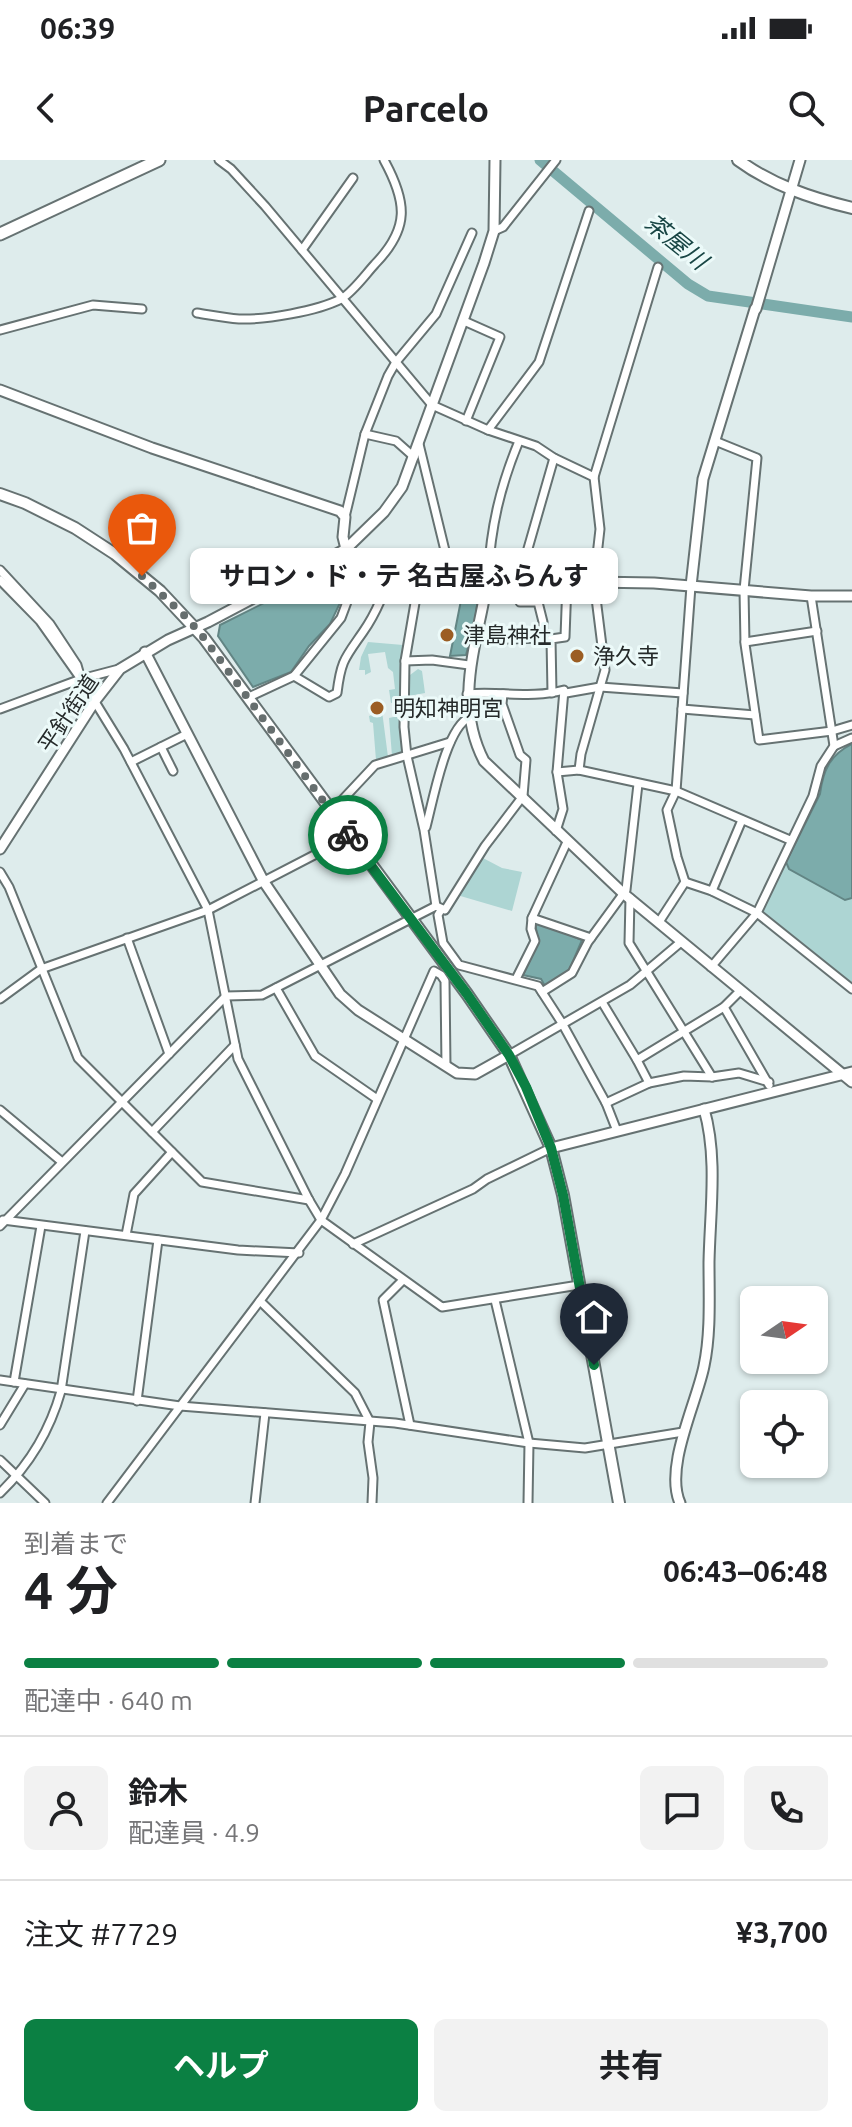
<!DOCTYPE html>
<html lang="ja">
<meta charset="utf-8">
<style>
:root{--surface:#fff;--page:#f2f2f2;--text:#202124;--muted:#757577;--line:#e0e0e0;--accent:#0b8043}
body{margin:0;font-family:Ubuntu,"Noto Sans JP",sans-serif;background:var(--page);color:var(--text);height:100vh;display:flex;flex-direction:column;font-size:30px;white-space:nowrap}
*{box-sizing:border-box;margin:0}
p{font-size:26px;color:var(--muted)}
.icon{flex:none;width:44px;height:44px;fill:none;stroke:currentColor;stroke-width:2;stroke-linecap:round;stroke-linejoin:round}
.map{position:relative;height:1343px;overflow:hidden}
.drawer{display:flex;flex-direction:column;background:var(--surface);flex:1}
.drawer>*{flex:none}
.needle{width:52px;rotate:77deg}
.fabs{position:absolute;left:740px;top:1126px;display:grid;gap:16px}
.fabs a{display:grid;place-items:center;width:88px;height:88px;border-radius:12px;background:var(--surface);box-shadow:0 2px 6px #0004;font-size:40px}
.pin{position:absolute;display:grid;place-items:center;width:68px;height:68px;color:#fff;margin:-82px -34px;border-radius:50% 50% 50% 0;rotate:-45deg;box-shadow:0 0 8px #0007}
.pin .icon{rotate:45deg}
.courier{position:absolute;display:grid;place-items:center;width:80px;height:80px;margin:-40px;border:6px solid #0b8043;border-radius:50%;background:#fff;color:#222;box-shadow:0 2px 10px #0007}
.bubble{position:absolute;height:56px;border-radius:12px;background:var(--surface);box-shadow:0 2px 6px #0004;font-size:26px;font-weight:700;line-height:56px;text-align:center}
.head em{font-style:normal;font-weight:700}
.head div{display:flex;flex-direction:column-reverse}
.head{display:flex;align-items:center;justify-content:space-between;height:136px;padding:0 24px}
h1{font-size:52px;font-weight:700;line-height:60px}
.bar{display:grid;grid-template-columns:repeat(4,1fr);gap:12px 8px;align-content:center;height:96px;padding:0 24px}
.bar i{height:10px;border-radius:6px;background:var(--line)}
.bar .active{background:var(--accent)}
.bar p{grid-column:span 4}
.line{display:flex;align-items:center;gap:20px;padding:0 24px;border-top:2px solid var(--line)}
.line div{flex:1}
.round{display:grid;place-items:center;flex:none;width:84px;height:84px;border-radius:12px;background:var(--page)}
.cta{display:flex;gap:16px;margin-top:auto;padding:16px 24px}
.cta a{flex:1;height:92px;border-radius:12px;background:var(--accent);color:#fff;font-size:32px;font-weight:700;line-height:92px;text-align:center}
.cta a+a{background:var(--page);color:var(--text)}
.status{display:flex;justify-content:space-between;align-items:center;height:56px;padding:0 40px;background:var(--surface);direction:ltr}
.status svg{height:22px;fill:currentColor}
header{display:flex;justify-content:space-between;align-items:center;height:104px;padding:0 24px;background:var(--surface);font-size:36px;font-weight:700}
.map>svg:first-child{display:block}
.green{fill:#add5d3}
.water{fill:#7cacab;stroke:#628584;stroke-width:2}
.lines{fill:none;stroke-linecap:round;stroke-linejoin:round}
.river{stroke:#7cacab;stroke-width:11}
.minor-casing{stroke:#667272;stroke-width:11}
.tertiary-casing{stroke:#667272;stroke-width:13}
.secondary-casing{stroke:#667272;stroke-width:14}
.primary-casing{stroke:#667272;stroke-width:15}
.minor{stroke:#fff;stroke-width:7}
.tertiary{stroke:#fff;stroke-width:9}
.secondary{stroke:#fff;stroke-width:10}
.primary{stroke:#fff;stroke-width:11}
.done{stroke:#666e6e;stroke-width:8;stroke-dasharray:0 14.4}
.route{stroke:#0b8043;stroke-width:10}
.poi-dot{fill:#9b5d23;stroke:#ecfaf9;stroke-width:3}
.labels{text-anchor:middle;stroke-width:6;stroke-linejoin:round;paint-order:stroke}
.poi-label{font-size:22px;fill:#252a2a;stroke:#ecfaf9;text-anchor:start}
.street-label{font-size:22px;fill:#252a2a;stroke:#ecfaf9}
.water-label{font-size:24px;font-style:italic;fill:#194645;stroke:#ecfaf9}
</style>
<div class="status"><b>06:39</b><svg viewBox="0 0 49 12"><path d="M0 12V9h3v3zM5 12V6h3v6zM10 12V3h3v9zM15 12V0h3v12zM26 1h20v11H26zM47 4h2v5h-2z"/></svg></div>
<header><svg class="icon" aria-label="back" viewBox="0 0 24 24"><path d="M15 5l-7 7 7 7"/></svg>Parcelo<svg class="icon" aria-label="search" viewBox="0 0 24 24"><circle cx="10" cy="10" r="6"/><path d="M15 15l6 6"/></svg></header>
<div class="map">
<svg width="852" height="1343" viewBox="0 0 852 1343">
<rect width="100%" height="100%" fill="#deecec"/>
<!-- green -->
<g class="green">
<polygon points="368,482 403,485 399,542 391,543 389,530 395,529 393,512 388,508 385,492 368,494 371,512 365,515 365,510 359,510 361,497"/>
<polygon points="418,509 422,511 425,533 409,536 410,515"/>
<polygon points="399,546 403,594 392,596 389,558 398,556 396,547"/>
<polygon points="382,551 388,597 376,600 373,563 370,562 369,556"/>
<polygon points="481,697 502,708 522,712 512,751 457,735"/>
<polygon points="786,702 789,709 845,740 852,738 852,826 763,754 762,749"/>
</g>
<!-- water -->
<g class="water">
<polygon points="326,412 350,422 330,464 309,486 291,512 253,527 218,476 220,465"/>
<polygon points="465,420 477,421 480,424 475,460 466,495 450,496"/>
<path d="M 852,584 L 852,738 L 845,740 L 789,709 L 786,702 L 820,634 C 823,610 830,595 852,584 Z"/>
<polygon points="535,761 582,780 568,813 545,826 541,819 523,815 538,783"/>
</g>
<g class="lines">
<!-- river -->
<polyline class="river" points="540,0 688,124 708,136 852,157"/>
<!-- minor casing -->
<g class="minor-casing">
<g id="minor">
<polyline points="219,0 231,9 265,46 432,245 488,270 536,286 554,298 594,317"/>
<polyline points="494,71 503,67 556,0"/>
<polyline points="302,90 353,18"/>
<path d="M 197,153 C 210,155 225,158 239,159 C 266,160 317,151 341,139 C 353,132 365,115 375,104 C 410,68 407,42 384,0"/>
<polyline points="464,161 500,177 466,261"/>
<polyline points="0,170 93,145 142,149"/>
<polyline points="488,270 539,202 589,51"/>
<polyline points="365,274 396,281 414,297"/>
<polyline points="715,281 757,298 744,430 745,484 759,580 832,571 852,565"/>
<polyline points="419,284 450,411"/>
<polyline points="345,357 365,274 388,216 396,202 436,154 472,73"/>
<polyline points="421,408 405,501 404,567 407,596 424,670 436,746"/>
<polyline points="0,410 50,464 77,505 81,519 124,589 208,750 238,899 309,1040 321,1060 442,1147 579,1125"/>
<path d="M 488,416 C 491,366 500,327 519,281"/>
<polyline points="0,420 40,461 81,519"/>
<polyline points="479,472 505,479 545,478"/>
<polyline points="543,478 543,462 538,442 520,442 527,392 554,298"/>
<polyline points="745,482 817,471"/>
<polyline points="405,501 432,500 469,505"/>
<path d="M 294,516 L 329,537 L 337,533 C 341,500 345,498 363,472 C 377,452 387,426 393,403"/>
<polyline points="552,533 551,479 565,477 567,422"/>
<polyline points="566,533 600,527 683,533"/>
<path d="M 467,534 C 500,531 532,539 564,530 L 557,612 L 563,649 L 556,671"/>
<polyline points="249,537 294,516 341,458 363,399"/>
<polyline points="0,549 81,519 119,509"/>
<polyline points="682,549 755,555"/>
<polyline points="834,586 852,578"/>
<polyline points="161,587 173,611"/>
<polyline points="131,602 187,574"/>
<polyline points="579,610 581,594 605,510 594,422 600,369 594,317 658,107"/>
<polyline points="557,612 579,610 676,631 790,680"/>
<polyline points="331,652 375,605 450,582"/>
<path d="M 426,667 C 433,641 446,567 470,557"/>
<polyline points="0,712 9,727 78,898 202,1022 309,1040"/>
<polyline points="685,722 677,697 667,650 676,631 691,426"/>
<polyline points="685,722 712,731 757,753 852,829"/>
<polyline points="712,731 742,660"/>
<polyline points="630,738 629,783 712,917"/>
<polyline points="441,750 438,755 443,783 459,805 538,826 562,863 606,943 617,971"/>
<polyline points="532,758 591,778"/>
<polyline points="659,762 685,722"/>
<polyline points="127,778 169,894"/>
<polyline points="711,807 757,753 813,636 821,606 834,586 811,436"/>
<polyline points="516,819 535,781 531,769 532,758 567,682"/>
<polyline points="276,828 315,896 377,939"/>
<polyline points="542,832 572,813 588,782 626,730 638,624"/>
<polyline points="0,839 41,809 208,750 349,677"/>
<polyline points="602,842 637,900 724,847 740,831"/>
<polyline points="724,847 769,925"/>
<polyline points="509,895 630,825 681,782"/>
<polyline points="637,900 649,923"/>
<polyline points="606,943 649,923 684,916 712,917 739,913 769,922"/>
<polyline points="0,950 62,1002"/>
<polyline points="152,972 235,885"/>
<polyline points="3,1060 238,1090 299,1093"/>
<polyline points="0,1066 226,836 262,835 436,746 445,750 485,686 523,636 526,600 520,595 502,544 503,534"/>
<polyline points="126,1075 134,1034 172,992"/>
<polyline points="353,1084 473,1029 487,1019 551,988"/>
<polyline points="403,1120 383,1140 410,1265"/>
<polyline points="495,1140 529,1283 528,1343"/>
<polyline points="260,1141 355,1233 370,1262 368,1282 373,1318 372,1343"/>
<polyline points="0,1220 180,1246 395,1263 529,1283 585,1288 683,1272"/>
<polyline points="14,1222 41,1066"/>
<polyline points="137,1241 158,1080"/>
<polyline points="0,1265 25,1224"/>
<polyline points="0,1300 45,1343"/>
<path d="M 0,1333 C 29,1305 50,1270 61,1231 L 85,1071"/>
<polyline points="107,1343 321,1060 345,1014 434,811 441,815 445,821 446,906"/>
<polyline points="255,1343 265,1253"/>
</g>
</g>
<!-- tertiary casing -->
<g class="tertiary-casing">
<g id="tertiary">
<polyline points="756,149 800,0"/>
<polyline points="0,230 152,288 340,351 345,357 343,377 346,389 363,399 531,421 654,423 811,436 852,436"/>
<path d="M 488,416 C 479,480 452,539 484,601 L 624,734 L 852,922"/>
<polyline points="691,426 703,319 755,149"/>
<polyline points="145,492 264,722 340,834 358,850 457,913 475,914 509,895"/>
<polyline points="0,689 95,541 120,509 168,480 208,462 346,389 384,352 402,327 484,103 494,71 495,0"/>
<polyline points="551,988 852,912"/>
<path d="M 680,1343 C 664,1307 697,1242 704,1206 C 711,1173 709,1136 709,1102 C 710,1052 718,997 704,949"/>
</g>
</g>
<!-- secondary casing -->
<g class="secondary-casing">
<g id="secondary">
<path d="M 738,0 C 772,25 811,38 852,48"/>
<polyline points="0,334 25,343 75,368 115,394 160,431 204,478 467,834 509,895 551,988 563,1035 619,1343"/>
</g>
</g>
<!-- primary casing -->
<g class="primary-casing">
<polyline id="primary" points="0,74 159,0"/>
</g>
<!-- minor -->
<use href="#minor" class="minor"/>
<!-- tertiary -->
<use href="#tertiary" class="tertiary"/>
<!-- secondary -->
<use href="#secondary" class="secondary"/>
<!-- primary -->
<use href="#primary" class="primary"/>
</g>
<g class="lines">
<!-- done -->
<polyline class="done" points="142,416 187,458 204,478 348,675"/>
<!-- route -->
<polyline class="route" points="348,675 467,834 509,895 526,927 551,988 563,1035 594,1205"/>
</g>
<!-- markers -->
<g class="poi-dot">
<circle cx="447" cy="475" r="8"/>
<circle cx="577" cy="496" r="8"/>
<circle cx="377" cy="548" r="8"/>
</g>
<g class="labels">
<!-- poi labels -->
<g class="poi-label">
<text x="463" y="483">津島神社</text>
<text x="593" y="504">浄久寺</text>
<text x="393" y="556">明知神明宮</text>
</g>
<!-- street labels -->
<g class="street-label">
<text transform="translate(68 553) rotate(-56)" y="8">平針街道</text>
</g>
<!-- water labels -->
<g class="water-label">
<text transform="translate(676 82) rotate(39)" y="8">茶屋川</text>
</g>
</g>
</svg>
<div class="fabs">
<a><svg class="needle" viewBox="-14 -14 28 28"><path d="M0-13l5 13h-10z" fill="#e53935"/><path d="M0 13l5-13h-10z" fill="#757577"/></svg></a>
<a><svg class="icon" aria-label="locate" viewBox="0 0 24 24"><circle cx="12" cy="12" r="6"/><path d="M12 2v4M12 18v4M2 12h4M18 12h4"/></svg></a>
</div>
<div class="pin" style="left:142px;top:416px;background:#ea580c"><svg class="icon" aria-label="bag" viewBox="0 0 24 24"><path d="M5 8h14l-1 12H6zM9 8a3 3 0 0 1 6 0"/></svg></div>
<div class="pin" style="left:594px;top:1205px;background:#1f2937"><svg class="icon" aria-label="home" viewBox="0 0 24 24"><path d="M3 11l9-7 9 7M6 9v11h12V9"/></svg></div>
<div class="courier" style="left:348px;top:675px"><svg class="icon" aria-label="bike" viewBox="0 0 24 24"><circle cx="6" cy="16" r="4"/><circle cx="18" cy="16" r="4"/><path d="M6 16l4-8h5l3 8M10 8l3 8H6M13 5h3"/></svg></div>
<div class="bubble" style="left:190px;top:388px;width:428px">サロン・ド・テ 名古屋ふらんす</div>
</div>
<section class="drawer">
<div class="head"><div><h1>4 分</h1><p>到着まで</p></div><em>06:43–06:48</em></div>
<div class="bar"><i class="active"></i><i class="active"></i><i class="active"></i><i></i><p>配達中 · 640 m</p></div>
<div class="line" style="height:144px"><a class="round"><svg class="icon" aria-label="person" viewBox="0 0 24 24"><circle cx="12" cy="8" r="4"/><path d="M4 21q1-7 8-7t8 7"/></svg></a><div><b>鈴木</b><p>配達員 · 4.9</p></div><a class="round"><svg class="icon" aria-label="chat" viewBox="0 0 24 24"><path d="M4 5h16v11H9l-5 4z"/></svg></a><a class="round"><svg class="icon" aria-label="phone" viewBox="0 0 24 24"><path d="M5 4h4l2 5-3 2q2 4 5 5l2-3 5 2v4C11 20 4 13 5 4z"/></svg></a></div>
<div class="line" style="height:104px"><div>注文 #7729</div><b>¥3,700</b></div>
<div class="cta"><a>ヘルプ</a><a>共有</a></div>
</section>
